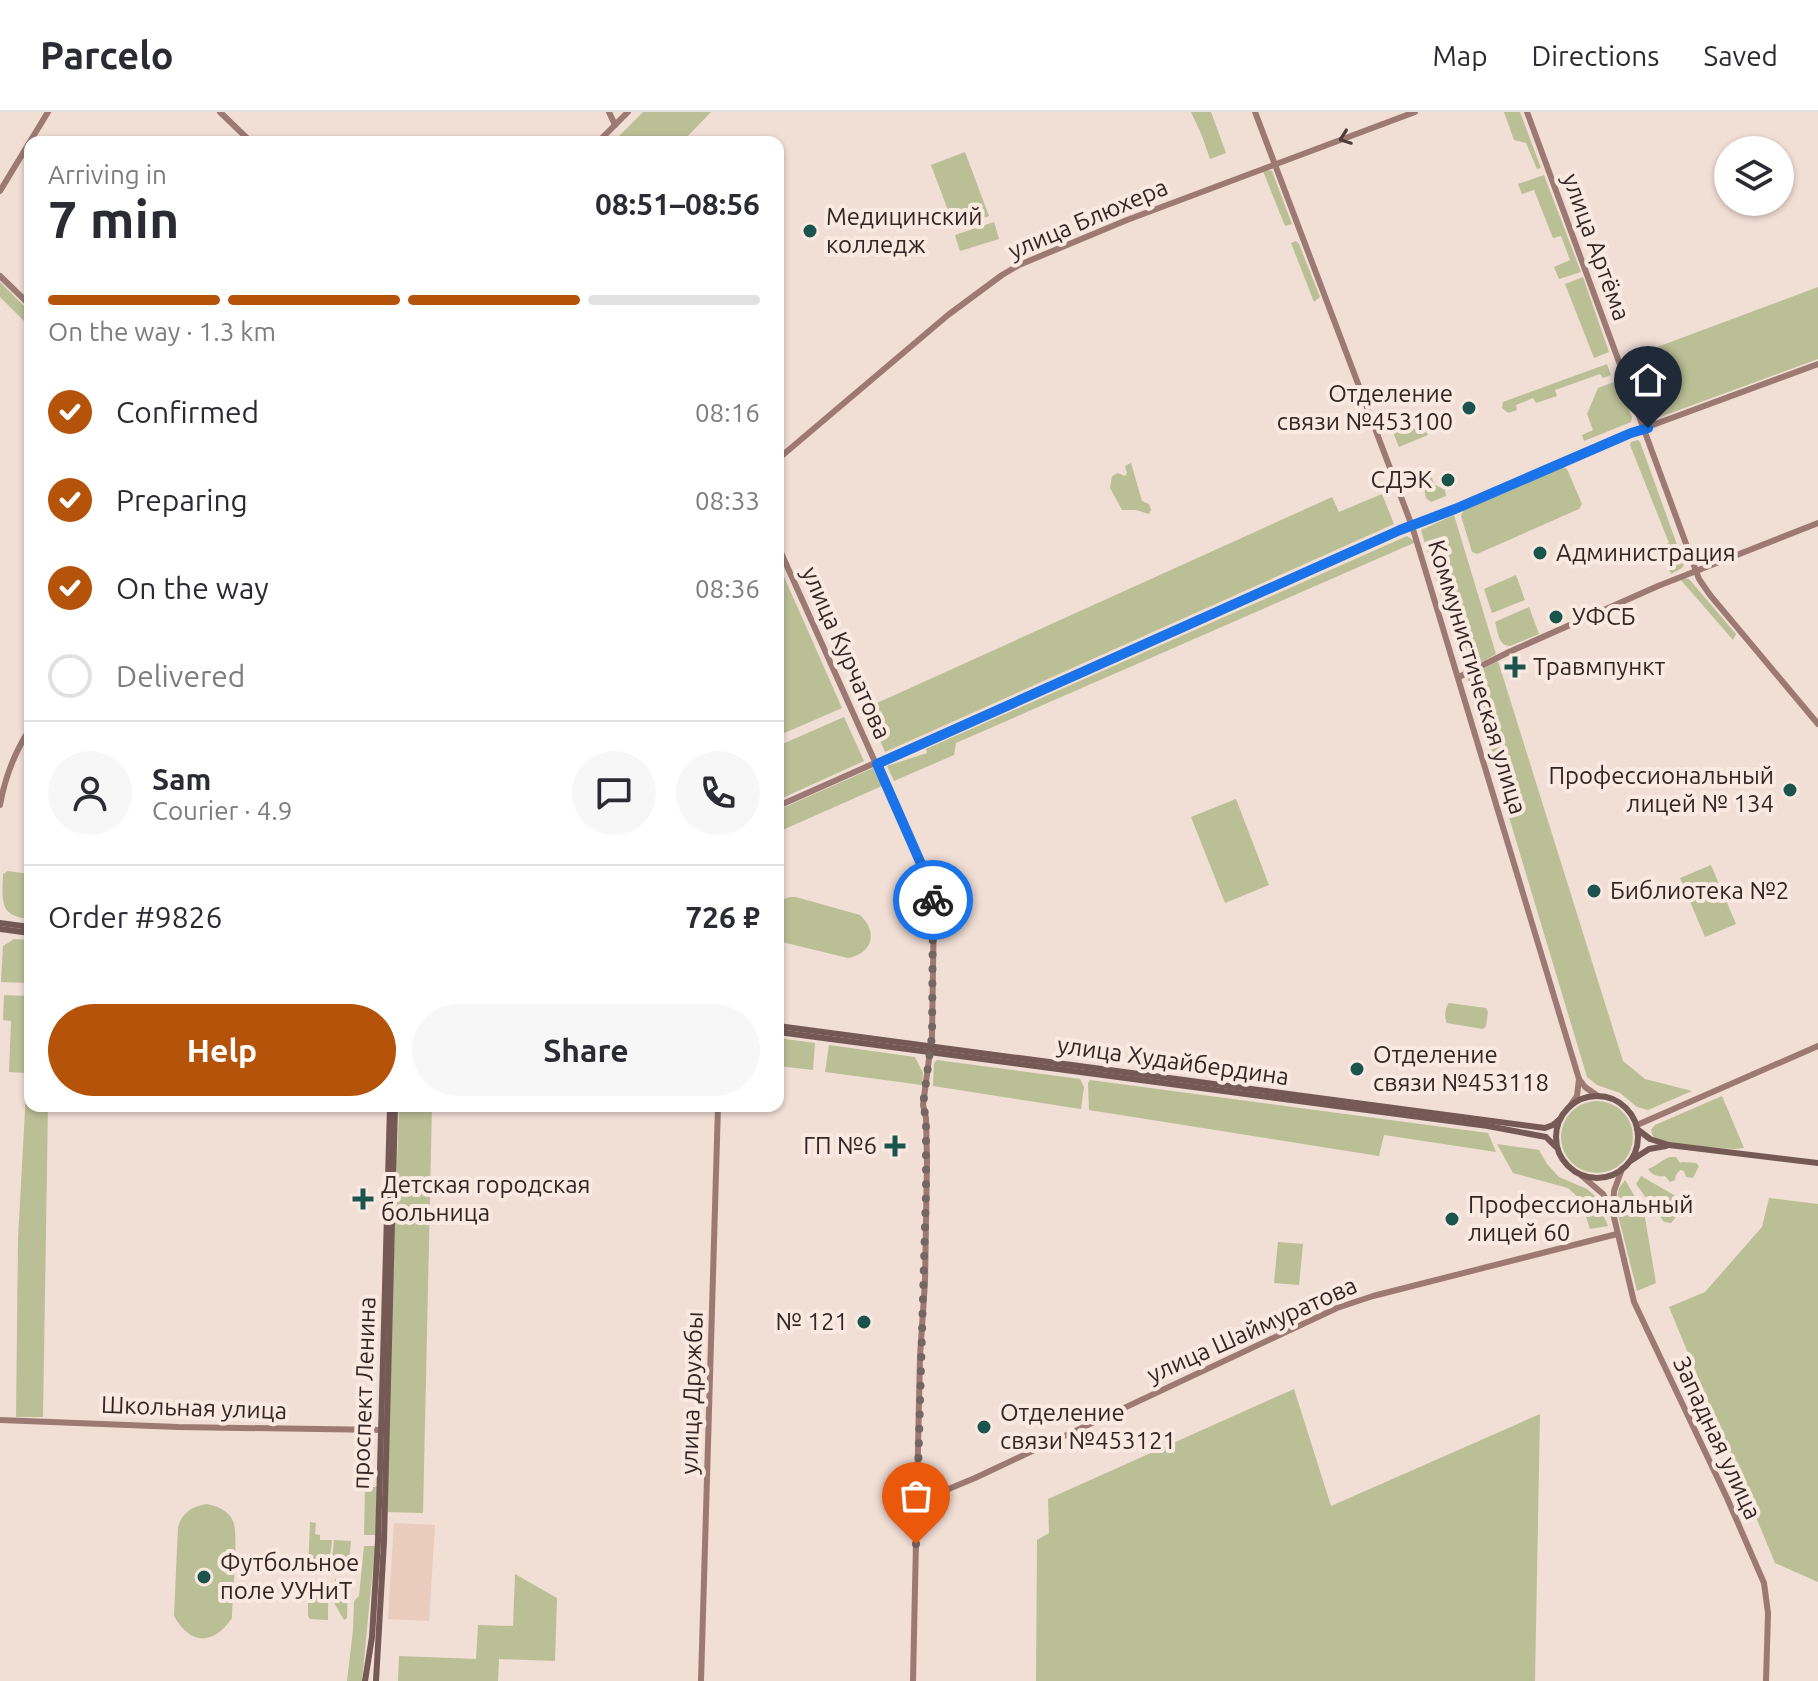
<!DOCTYPE html>
<meta charset="utf-8">
<style>
:root{--surface:#fff;--page:#f7f7f7;--text:#2b2b33;--muted:#7c7c81;--line:#e1e1e2;--accent:#b45309}
body{margin:0;font-family:Ubuntu,sans-serif;background:var(--page);color:var(--text);height:100vh;display:flex;flex-direction:column;font-size:30px;white-space:nowrap}
*{box-sizing:border-box;margin:0}
p{font-size:26px;color:var(--muted)}
.icon{flex:none;width:44px;height:44px;fill:none;stroke:currentColor;stroke-width:2;stroke-linecap:round;stroke-linejoin:round}
.map{position:relative;flex:1;overflow:hidden}
.details{position:absolute;left:24px;top:24px;width:760px;height:976px;display:flex;flex-direction:column;background:var(--surface);border-radius:16px;box-shadow:0 2px 6px #0004}
.details>*{flex:none}
.fabs{position:absolute;left:1714px;top:24px;display:grid;gap:16px}
.fabs a{display:grid;place-items:center;width:80px;height:80px;border-radius:50%;background:var(--surface);box-shadow:0 2px 6px #0004;font-size:40px}
.pin{position:absolute;display:grid;place-items:center;width:68px;height:68px;color:#fff;margin:-82px -34px;border-radius:50% 50% 50% 0;rotate:-45deg;box-shadow:0 0 8px #0007}
.pin .icon{rotate:45deg}
.courier{position:absolute;display:grid;place-items:center;width:80px;height:80px;margin:-40px;border:6px solid #1a73e8;border-radius:50%;background:#fff;color:#222;box-shadow:0 2px 10px #0007}
.headline em{font-style:normal;font-weight:700}
.headline div{display:flex;flex-direction:column-reverse}
.headline{display:flex;align-items:center;justify-content:space-between;height:136px;padding:0 24px}
h1{font-size:52px;font-weight:700;line-height:60px}
.bar{display:grid;grid-template-columns:repeat(4,1fr);gap:12px 8px;align-content:center;height:96px;padding:0 24px}
.bar i{height:10px;border-radius:6px;background:var(--line)}
.bar .current{background:var(--accent)}
.bar p{grid-column:span 4}
.line{display:flex;align-items:center;gap:20px;padding:0 24px;border-top:2px solid var(--line)}
.line div{flex:1}
.round{display:grid;place-items:center;flex:none;width:84px;height:84px;border-radius:42px;background:var(--page)}
ol{padding:0 24px;list-style:none}
li{display:flex;align-items:center;gap:24px;height:88px}
li p{margin-inline-start:auto}
li .icon{padding:8px;border-radius:50%;background:var(--accent);color:#fff;stroke-width:4}
li:last-child{color:var(--muted)}
li i{width:44px;height:44px;border:4px solid var(--line);border-radius:50%}
.primary-button{display:flex;gap:16px;margin-top:auto;padding:16px 24px}
.primary-button a{flex:1;height:92px;border-radius:48px;background:var(--accent);color:#fff;font-size:32px;font-weight:700;line-height:92px;text-align:center}
.primary-button a+a{background:var(--page);color:var(--text)}
header{display:flex;align-items:center;gap:48px;box-sizing:border-box;height:112px;padding:0 40px;background:var(--surface);border-bottom:2px solid var(--line)}
header strong{font-size:38px}
nav{display:flex;gap:44px;margin-inline-start:auto;font-size:28px}
.map>svg:first-child{display:block}
.green{fill:#babf96}
.plaza{fill:#e9ccbc}
.lines{fill:none;stroke-linecap:round;stroke-linejoin:round}
.secondary{stroke:#9c7a73;stroke-width:6}
.primary{stroke:#755955;stroke-width:6}
.oneway{stroke:#4d3b38}
.done{stroke:#766662;stroke-width:8;stroke-dasharray:0 14.4}
.route{stroke:#1a73e8;stroke-width:10}
.poi-dot{fill:#1a544c;stroke:#f9e9e1;stroke-width:3}
.labels{text-anchor:middle;stroke-width:8;stroke-linejoin:round;paint-order:stroke}
.poi-label{font-size:24px;fill:#332624;stroke:#f9e9e1;text-anchor:start}
.street-label{font-size:24px;fill:#332624;stroke:#f9e9e1}
</style>
<header>
<strong>Parcelo</strong>
<nav><a>Map</a><a>Directions</a><a>Saved</a></nav>
</header>
<div class="map">
<svg width="1818" height="1569" viewBox="0 0 1818 1569">
<rect width="100%" height="100%" fill="#f1ded5"/>
<!-- green -->
<g class="green">
<polygon points="643,0 711,0 682,30 613,30"/>
<polygon points="1191,0 1211,0 1226,41 1210,47 1202,24"/>
<polygon points="1504,0 1520,0 1541,56 1537,57 1526,31 1514,28"/>
<polygon points="965,40 989,104 955,117 931,53"/>
<polygon points="1267,58 1272,59 1292,112 1285,114 1263,59"/>
<polygon points="1544,63 1581,160 1559,167 1554,155 1570,148 1561,124 1553,126 1534,78 1522,82 1518,72"/>
<polygon points="994,110 999,127 960,139 955,123"/>
<polygon points="1296,129 1299,132 1320,185 1314,190 1291,131"/>
<polygon points="1583,165 1609,240 1594,246 1565,172"/>
<polygon points="0,170 30,200 29,214 0,185"/>
<polygon points="1818,175 1818,247 1649,309 1625,247"/>
<polygon points="1607,252 1611,263 1603,266 1600,262 1555,278 1557,284 1536,291 1533,286 1516,293 1517,298 1508,301 1502,296 1503,290"/>
<polygon points="1619,268 1632,306 1631,310 1584,329 1582,323 1593,318 1587,302 1598,276"/>
<polygon points="1388,308 1427,321 1428,323 1399,335"/>
<polygon points="1638,328 1640,330 1684,452 1682,456 1671,462 1660,435 1669,431 1630,333 1631,330"/>
<polygon points="1131,351 1142,389 1149,392 1151,398 1149,402 1136,398 1122,398 1110,376 1112,364 1118,361 1125,364 1127,361 1125,354"/>
<polygon points="1561,354 1567,357 1582,392 1579,397 1477,442 1472,440 1461,404 1464,397"/>
<polygon points="1423,363 1432,366 1434,372 1445,378 1446,384 1431,390 1426,386 1424,377 1419,374 1417,366"/>
<polygon points="1382,382 1394,412 885,640 866,596 1332,385 1339,400"/>
<polygon points="1454,403 1496,542 1464,560 1421,418"/>
<polygon points="1407,424 1416,430 956,631 954,643 894,669 887,654 927,641 926,637"/>
<polygon points="778,451 842,596 780,623 778,618"/>
<polygon points="1516,463 1525,488 1492,501 1484,477"/>
<polygon points="1684,466 1689,467 1736,522 1733,528 1680,467"/>
<path d="M 1529,495 L 1539,522 L 1510,534 C 1498,534 1498,519 1495,510 Z"/>
<polygon points="1498,549 1623,949 1645,967 1692,979 1648,998 1637,995 1620,981 1597,973 1587,965 1467,565"/>
<polygon points="844,605 864,649 778,688 778,634"/>
<polygon points="873,656 882,674 778,720 778,698"/>
<polygon points="1236,687 1269,773 1225,791 1191,705"/>
<polygon points="1711,753 1736,812 1705,825 1680,766"/>
<path d="M 8,759 L 30,762 L 30,807 C 0,804 2,792 3,762 Z"/>
<path d="M 790,785 L 796,785 L 860,803 C 878,820 873,841 848,846 L 778,829 L 778,789 Z"/>
<polygon points="14,827 30,828 28,871 1,870 3,834"/>
<polygon points="4,883 27,884 28,933 30,901 30,994 48,994 43,1305 16,1305 18,1127 27,961 9,960 11,909 3,908"/>
<path d="M 1449,891 L 1486,896 L 1488,900 L 1486,914 L 1483,917 L 1447,911 C 1444,906 1445,895 1449,891 Z"/>
<polygon points="778,926 815,931 813,958 778,954"/>
<polygon points="829,933 915,945 923,961 922,973 825,960"/>
<polygon points="937,948 1080,967 1084,975 1081,997 933,974 934,951"/>
<polygon points="1090,968 1488,1021 1496,1040 1384,1023 1379,1044 1089,998 1088,971"/>
<path d="M 1722,984 L 1744,1036 L 1735,1037 C 1721,1036 1660,1033 1653,1024 C 1652,1023 1652,1020 1651,1018 L 1655,1013 Z"/>
<circle cx="1597" cy="1025" r="36"/>
<polygon points="399,994 432,994 423,1401 385,1400"/>
<polygon points="1497,1032 1539,1038 1547,1052 1559,1065 1587,1077 1595,1084 1608,1114 1590,1117 1580,1087 1568,1076 1513,1061"/>
<path d="M 1670,1045 L 1676,1045 L 1680,1051 L 1682,1050 L 1696,1051 L 1699,1054 L 1693,1066 L 1686,1065 L 1684,1059 L 1680,1058 L 1676,1063 L 1675,1068 L 1670,1070 L 1665,1064 C 1657,1065 1652,1063 1648,1057 C 1657,1054 1661,1048 1670,1045 Z"/>
<polygon points="1641,1064 1679,1086 1683,1096 1671,1111 1664,1110 1636,1072"/>
<polygon points="1625,1068 1644,1100 1656,1171 1637,1179 1616,1095 1619,1076"/>
<polygon points="1769,1086 1818,1092 1818,1470 1775,1451 1669,1195 1705,1180 1762,1115"/>
<polygon points="1278,1130 1303,1132 1299,1173 1274,1171"/>
<polygon points="1294,1277 1331,1394 1540,1302 1535,1569 1036,1569 1037,1428 1049,1421 1048,1387"/>
<polygon points="365,1375 377,1375 376,1423 364,1423"/>
<path d="M 207,1392 C 217,1394 229,1399 233,1409 C 239,1423 232,1487 232,1506 C 213,1534 190,1533 174,1504 L 178,1415 C 182,1401 192,1394 207,1392 Z"/>
<polygon points="310,1410 316,1411 315,1422 320,1423 320,1428 332,1428 330,1447 321,1447 319,1459 308,1459"/>
<polygon points="334,1428 351,1429 348,1460 336,1460 337,1447 332,1447"/>
<polygon points="364,1434 375,1434 362,1569 347,1569 353,1518 354,1489 359,1484"/>
<polygon points="515,1462 557,1486 555,1549 499,1547 498,1569 398,1569 399,1544 476,1547 478,1513 513,1514"/>
<polygon points="335,1467 348,1467 347,1506 344,1508 333,1489 332,1481 335,1481"/>
<polygon points="320,1481 325,1481 328,1485 328,1508 310,1507 308,1504 308,1491"/>
</g>
<!-- plaza -->
<polygon class="plaza" points="394,1411 435,1413 429,1509 388,1507"/>
<g class="lines">
<!-- secondary -->
<g class="secondary">
<polyline points="220,0 251,30"/>
<polyline points="609,0 615,13"/>
<polyline points="1255,0 1412,414 1579,967 1577,984 1570,994"/>
<polyline points="1527,0 1699,467 1710,483 1818,612"/>
<polyline points="598,30 628,0"/>
<polyline points="0,79 48,0"/>
<polyline points="0,164 30,193"/>
<polyline points="778,347 948,203 1002,163 1019,153 1127,108 1415,0"/>
<polyline points="778,434 929,770 934,791 932,924 923,993 926,1006 927,1049 925,1170 920,1244 913,1569"/>
<polyline points="1459,565 1509,540 1658,474 1818,411"/>
<path d="M 0,693 C 5,665 14,641 30,617"/>
<polyline points="778,694 1400,418 1455,397 1631,321 1818,252"/>
<polyline points="1579,967 1585,975 1598,984"/>
<polyline points="1637,1013 1818,934"/>
<polyline points="1622,1057 1614,1079 1613,1101 1634,1190 1727,1386 1764,1471 1768,1501 1766,1569"/>
<polyline points="1582,1064 1603,1082 1612,1098"/>
<polyline points="0,1308 178,1315 383,1318"/>
<polyline points="917,1390 975,1366 1337,1196 1373,1184 1617,1122"/>
<polyline points="701,1569 718,994"/>
</g>
<!-- primary -->
<g class="primary">
<polyline points="0,811 30,815"/>
<polyline points="0,817 30,821"/>
<polyline points="778,914 1545,1016 1553,1013 1560,1007"/>
<polyline points="778,920 1488,1014 1546,1025 1556,1035"/>
<circle cx="1597" cy="1025" r="41"/>
<polyline points="1637,1017 1650,1027 1669,1033 1818,1051"/>
<polyline points="1632,1048 1649,1037 1666,1034"/>
<polyline points="365,1569 372,1525 378,1429 390,994"/>
<polyline points="376,1569 384,1429 395,994"/>
</g>
</g>
<!-- one-way arrows -->
<defs><path id="oneway-chevron" d="M-2-3.5L2.5 0L-2 3.5" fill="none" stroke-width="1.6" stroke-linecap="round" stroke-linejoin="round" transform="scale(2)"/></defs>
<use class="oneway" href="#oneway-chevron" transform="translate(1345 26) rotate(160)"/>
<g class="lines">
<!-- done -->
<polyline class="done" points="916,1432 926,1080 926,1006 923,993 932,924 933,788"/>
<!-- route -->
<polyline class="route" points="933,788 929,770 877,652 1400,418 1455,397 1631,321 1648,316"/>
</g>
<!-- markers -->
<g class="poi-dot">
<circle cx="810" cy="119" r="8"/>
<circle cx="1469" cy="296" r="8"/>
<circle cx="1448" cy="368" r="8"/>
<circle cx="1540" cy="441" r="8"/>
<circle cx="1556" cy="505" r="8"/>
<path d="M1511 543h8v8h8v8h-8v8h-8v-8h-8v-8h8z"/>
<circle cx="1790" cy="678" r="8"/>
<circle cx="1594" cy="779" r="8"/>
<circle cx="1357" cy="957" r="8"/>
<path d="M891 1022h8v8h8v8h-8v8h-8v-8h-8v-8h8z"/>
<path d="M359 1075h8v8h8v8h-8v8h-8v-8h-8v-8h8z"/>
<circle cx="1452" cy="1107" r="8"/>
<circle cx="864" cy="1210" r="8"/>
<circle cx="984" cy="1315" r="8"/>
<circle cx="204" cy="1465" r="8"/>
</g>
<g class="labels">
<!-- poi labels -->
<g class="poi-label">
<text x="826" y="113">Медицинский<tspan x="826" dy="28">колледж</tspan></text>
<text x="1453" y="290" text-anchor="end">Отделение<tspan x="1453" dy="28">связи №453100</tspan></text>
<text x="1432" y="376" text-anchor="end">СДЭК</text>
<text x="1556" y="449">Администрация</text>
<text x="1572" y="513">УФСБ</text>
<text x="1533" y="563">Травмпункт</text>
<text x="1774" y="672" text-anchor="end">Профессиональный<tspan x="1774" dy="28">лицей № 134</tspan></text>
<text x="1610" y="787">Библиотека №2</text>
<text x="1373" y="951">Отделение<tspan x="1373" dy="28">связи №453118</tspan></text>
<text x="877" y="1042" text-anchor="end">ГП №6</text>
<text x="381" y="1081">Детская городская<tspan x="381" dy="28">больница</tspan></text>
<text x="1468" y="1101">Профессиональный<tspan x="1468" dy="28">лицей 60</tspan></text>
<text x="848" y="1218" text-anchor="end">№ 121</text>
<text x="1000" y="1309">Отделение<tspan x="1000" dy="28">связи №453121</tspan></text>
<text x="220" y="1459">Футбольное<tspan x="220" dy="28">поле УУНиТ</tspan></text>
</g>
<!-- street labels -->
<g class="street-label">
<text transform="translate(1088 107) rotate(-23)" y="8">улица Блюхера</text>
<text transform="translate(1596 135) rotate(70)" y="8">улица Артёма</text>
<text transform="translate(846 541) rotate(66)" y="8">улица Курчатова</text>
<text transform="translate(1477 565) rotate(73)" y="8">Коммунистическая улица</text>
<text transform="translate(1173 949) rotate(8)" y="8">улица Худайбердина</text>
<text transform="translate(1252 1218) rotate(-24)" y="8">улица Шаймуратова</text>
<text transform="translate(364 1281) rotate(-88)" y="8">проспект Ленина</text>
<text transform="translate(692 1281) rotate(-88)" y="8">улица Дружбы</text>
<text transform="translate(194 1296) rotate(2)" y="8">Школьная улица</text>
<text transform="translate(1717 1326) rotate(65)" y="8">Западная улица</text>
</g>
</g>
</svg>
<div class="fabs">
<a><svg class="icon" aria-label="layers" viewBox="0 0 24 24"><path d="M12 4l9 5-9 5-9-5zM3 14l9 5 9-5"/></svg></a>
</div>
<div class="pin" style="left:916px;top:1432px;background:#ea580c"><svg class="icon" aria-label="bag" viewBox="0 0 24 24"><path d="M5 8h14l-1 12H6zM9 8a3 3 0 0 1 6 0"/></svg></div>
<div class="pin" style="left:1648px;top:316px;background:#1f2937"><svg class="icon" aria-label="home" viewBox="0 0 24 24"><path d="M3 11l9-7 9 7M6 9v11h12V9"/></svg></div>
<div class="courier" style="left:933px;top:788px"><svg class="icon" aria-label="bike" viewBox="0 0 24 24"><circle cx="6" cy="16" r="4"/><circle cx="18" cy="16" r="4"/><path d="M6 16l4-8h5l3 8M10 8l3 8H6M13 5h3"/></svg></div>
<section class="details">
<div class="headline"><div><h1>7 min</h1><p>Arriving in</p></div><em>08:51–08:56</em></div>
<div class="bar"><i class="current"></i><i class="current"></i><i class="current"></i><i></i><p>On the way · 1.3 km</p></div>
<ol>
<li><svg class="icon" aria-label="check" viewBox="0 0 24 24"><path d="M5 12l5 5 9-10"/></svg>Confirmed<p>08:16</p></li>
<li><svg class="icon" aria-label="check" viewBox="0 0 24 24"><path d="M5 12l5 5 9-10"/></svg>Preparing<p>08:33</p></li>
<li><svg class="icon" aria-label="check" viewBox="0 0 24 24"><path d="M5 12l5 5 9-10"/></svg>On the way<p>08:36</p></li>
<li><i></i>Delivered</li>
</ol>
<div class="line" style="height:144px"><a class="round"><svg class="icon" aria-label="person" viewBox="0 0 24 24"><circle cx="12" cy="8" r="4"/><path d="M4 21q1-7 8-7t8 7"/></svg></a><div><b>Sam</b><p>Courier · 4.9</p></div><a class="round"><svg class="icon" aria-label="chat" viewBox="0 0 24 24"><path d="M4 5h16v11H9l-5 4z"/></svg></a><a class="round"><svg class="icon" aria-label="phone" viewBox="0 0 24 24"><path d="M5 4h4l2 5-3 2q2 4 5 5l2-3 5 2v4C11 20 4 13 5 4z"/></svg></a></div>
<div class="line" style="height:104px"><div>Order #9826</div><b>726 ₽</b></div>
<div class="primary-button"><a>Help</a><a>Share</a></div>
</section>
</div>
